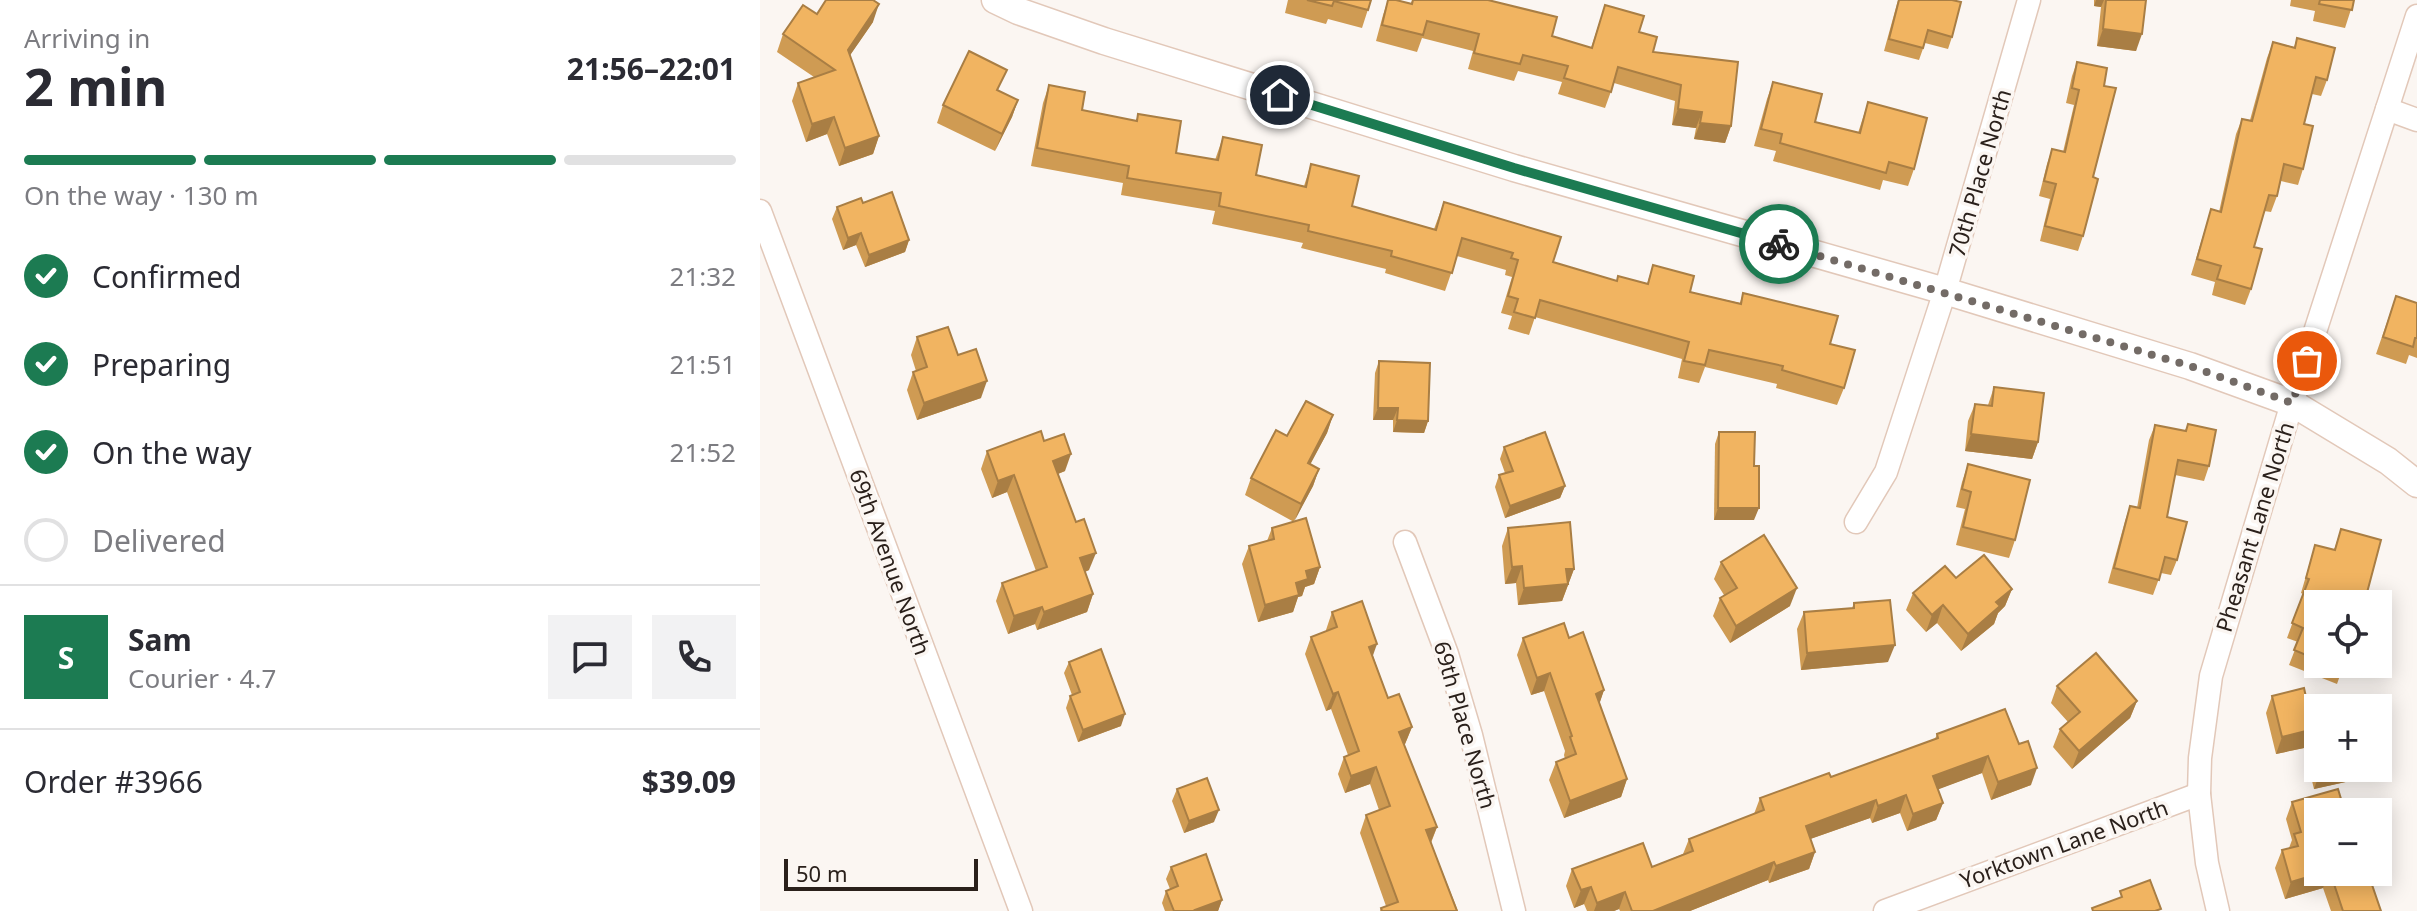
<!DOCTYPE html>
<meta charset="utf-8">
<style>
:root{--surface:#fff;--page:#f2f2f3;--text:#2b2b33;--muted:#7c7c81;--line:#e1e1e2;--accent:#1c7b52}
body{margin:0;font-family:"Noto Sans",sans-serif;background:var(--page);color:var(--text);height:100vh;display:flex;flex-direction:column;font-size:30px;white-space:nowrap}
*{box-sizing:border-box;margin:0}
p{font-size:26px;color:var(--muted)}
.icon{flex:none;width:44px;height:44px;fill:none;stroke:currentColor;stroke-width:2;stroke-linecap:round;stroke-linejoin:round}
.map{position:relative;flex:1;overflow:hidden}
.drawer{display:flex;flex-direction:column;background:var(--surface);width:760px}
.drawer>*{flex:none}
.tools{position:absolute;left:1544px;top:590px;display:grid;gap:16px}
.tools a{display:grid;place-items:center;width:88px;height:88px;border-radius:0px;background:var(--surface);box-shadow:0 4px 20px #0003;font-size:40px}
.scale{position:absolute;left:24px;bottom:20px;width:194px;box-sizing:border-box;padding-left:8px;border:4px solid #2a201b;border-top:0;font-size:22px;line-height:28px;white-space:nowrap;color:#2a201b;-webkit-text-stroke:6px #fbf6f2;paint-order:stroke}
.pin{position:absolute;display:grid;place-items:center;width:68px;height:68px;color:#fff;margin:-34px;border:4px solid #fff;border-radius:50%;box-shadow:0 2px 8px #0007}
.courier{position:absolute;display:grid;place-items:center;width:80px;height:80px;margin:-40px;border:6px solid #1c7b52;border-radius:50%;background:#fff;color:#222;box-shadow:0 2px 10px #0007}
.overview em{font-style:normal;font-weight:700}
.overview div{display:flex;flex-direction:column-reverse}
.overview{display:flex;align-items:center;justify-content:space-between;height:136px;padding:0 24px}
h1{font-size:52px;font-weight:700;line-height:60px}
.bar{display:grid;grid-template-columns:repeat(4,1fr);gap:12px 8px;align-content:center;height:96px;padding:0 24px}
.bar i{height:10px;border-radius:6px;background:var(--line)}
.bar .selected{background:var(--accent)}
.bar p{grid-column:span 4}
.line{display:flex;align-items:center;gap:20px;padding:0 24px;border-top:2px solid var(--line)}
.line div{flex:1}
.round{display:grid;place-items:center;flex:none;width:84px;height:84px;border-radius:0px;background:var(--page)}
ol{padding:0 24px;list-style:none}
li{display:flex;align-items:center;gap:24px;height:88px}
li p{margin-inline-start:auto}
li .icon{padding:8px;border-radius:50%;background:var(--accent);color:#fff;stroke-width:4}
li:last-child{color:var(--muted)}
li i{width:44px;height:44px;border:4px solid var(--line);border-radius:50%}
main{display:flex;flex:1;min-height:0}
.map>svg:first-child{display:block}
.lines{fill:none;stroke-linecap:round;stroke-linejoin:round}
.minor-casing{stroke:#e2c8b9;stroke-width:25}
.tertiary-casing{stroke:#e2c8b9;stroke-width:29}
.minor{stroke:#fff;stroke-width:22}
.tertiary{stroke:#fff;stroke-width:26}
.wall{fill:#cf9b53}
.shaded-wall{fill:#a97e44}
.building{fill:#f1b461;stroke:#a97e44;stroke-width:2}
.done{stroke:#736b66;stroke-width:8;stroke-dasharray:0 14.4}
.route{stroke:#1c7b52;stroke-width:10}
.labels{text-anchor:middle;stroke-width:7;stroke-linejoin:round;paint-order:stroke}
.street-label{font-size:22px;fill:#2a201b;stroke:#fbf6f2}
</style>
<main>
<section class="drawer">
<div class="overview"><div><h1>2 min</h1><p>Arriving in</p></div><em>21:56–22:01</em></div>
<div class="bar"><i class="selected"></i><i class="selected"></i><i class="selected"></i><i></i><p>On the way · 130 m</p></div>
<ol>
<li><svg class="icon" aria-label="check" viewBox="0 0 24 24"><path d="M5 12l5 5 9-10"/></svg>Confirmed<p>21:32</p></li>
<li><svg class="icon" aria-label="check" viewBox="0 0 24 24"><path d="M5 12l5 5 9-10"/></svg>Preparing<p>21:51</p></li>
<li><svg class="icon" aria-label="check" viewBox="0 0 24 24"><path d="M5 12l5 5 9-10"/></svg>On the way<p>21:52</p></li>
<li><i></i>Delivered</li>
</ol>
<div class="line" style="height:144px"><b class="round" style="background:var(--accent);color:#fff">S</b><div><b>Sam</b><p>Courier · 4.7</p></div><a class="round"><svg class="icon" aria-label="chat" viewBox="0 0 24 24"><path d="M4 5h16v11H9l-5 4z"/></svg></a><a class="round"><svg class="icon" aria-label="phone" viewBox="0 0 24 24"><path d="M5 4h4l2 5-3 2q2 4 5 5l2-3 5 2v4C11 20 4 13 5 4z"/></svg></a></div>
<div class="line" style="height:104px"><div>Order #3966</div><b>$39.09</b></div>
</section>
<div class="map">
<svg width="1657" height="911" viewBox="0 0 1657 911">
<rect width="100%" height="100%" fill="#fbf6f2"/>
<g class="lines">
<!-- minor casing -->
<g class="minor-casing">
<g id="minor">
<polyline points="1627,109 1657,120"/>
<polyline points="0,211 261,911"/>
<polyline points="1096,522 1126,472 1185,291 1269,0"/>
<polyline points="645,542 687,654 711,735 754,911"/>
<polyline points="1125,911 1439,794"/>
<polyline points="1458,911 1447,863 1439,794 1440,758 1451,676 1532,403 1657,16"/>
</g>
</g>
<!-- tertiary casing -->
<g class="tertiary-casing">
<polyline id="tertiary" points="235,0 258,11 344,41 754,168 1185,291 1430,366 1532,403 1628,461 1657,484"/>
</g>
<!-- minor -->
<use href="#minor" class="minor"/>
<!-- tertiary -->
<use href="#tertiary" class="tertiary"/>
</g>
<!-- wall -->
<g class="wall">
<polygon points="528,0 611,0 602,28 568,19 566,24 525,13"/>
<polygon points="628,0 651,4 652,0 728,0 792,36 831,48 845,5 879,32 893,52 971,126 965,143 934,139 936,128 912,125 915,101 854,83 845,108 798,94 802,82 758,71 754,81 708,69 713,51 662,38 657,52 616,41 623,15"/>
<polygon points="1138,0 1192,0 1192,37 1188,49 1165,43 1159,60 1124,51"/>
<polygon points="1334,0 1386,0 1376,51 1337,46 1341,7 1334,6"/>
<polygon points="1531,0 1594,0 1585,28 1553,21 1555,11 1530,6"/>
<polygon points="57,14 113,22 90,55 119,136 113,154 79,166 67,134 46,142 32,101 38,83 54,77 17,52 23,34"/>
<polygon points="1537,38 1567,80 1561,96 1552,94 1544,124 1543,169 1538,185 1521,181 1517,196 1511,212 1504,211 1494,247 1491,289 1485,305 1452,295 1455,282 1431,275 1451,209 1459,212 1476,134 1482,119 1490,120 1507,58 1513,42 1534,47"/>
<polygon points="1317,62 1344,86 1333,177 1323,236 1318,251 1280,241 1290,199 1279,196 1287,164 1292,149 1303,152 1314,105 1306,103 1312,76"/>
<polygon points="1013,82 1055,122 1098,133 1108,102 1154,169 1148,186 1123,180 1120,190 1013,161 1016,151 994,146 1007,99"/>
<polygon points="289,85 322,110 376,121 378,114 416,153 455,160 463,137 496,175 544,186 551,164 592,206 674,229 684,202 793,262 856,281 887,284 893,265 930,292 980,303 983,293 1070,344 1084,388 1077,405 1016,388 1017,384 945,367 939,383 918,378 922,359 775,317 769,335 748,329 752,316 741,313 752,277 745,275 746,270 697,256 685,291 625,273 626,269 541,248 543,243 452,224 455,211 361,195 363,183 271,166 283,103"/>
<polygon points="239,91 258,100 252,117 235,151 177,123 183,105"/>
<polygon points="103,203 149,240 145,252 105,267 96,245 83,250 72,219 77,207"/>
<polygon points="1636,296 1657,303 1657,358 1649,355 1646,364 1616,354"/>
<polygon points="157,337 198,355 221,398 157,420 147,390 153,372 156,371 151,355"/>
<polygon points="619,361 668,421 664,433 633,432 633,420 613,420 615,373"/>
<polygon points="1234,387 1278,442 1272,459 1205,451 1208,421 1215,404 1228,405"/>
<polygon points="573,415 567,433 550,464 559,469 553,486 534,521 560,567 554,584 545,587 542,596 538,597 533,612 498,622 482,564 489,546 507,541 512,528 534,522 485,495 491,478 527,436"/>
<polygon points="1428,424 1449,466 1444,481 1415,475 1407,517 1417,560 1411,575 1401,573 1393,595 1348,583 1365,521 1370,506 1377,508 1389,440 1395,425 1425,431"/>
<polygon points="959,432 994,466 994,520 954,520 955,444"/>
<polygon points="284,441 305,471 298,474 329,570 325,572 333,594 327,612 277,630 275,624 248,634 236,601 242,583 276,571 247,492 232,498 221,469 227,451"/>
<polygon points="744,447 805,486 800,498 745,518 735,487 739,475 745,473 740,459"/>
<polygon points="1208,464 1255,540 1249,558 1196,545 1205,509 1196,507 1202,482"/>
<polygon points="748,528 814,569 802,601 758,605 756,583 745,584 742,546"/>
<polygon points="1581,529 1621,540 1558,604 1558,664 1584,664 1577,684 1529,665 1538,642 1527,638 1543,594 1541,593 1555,545 1574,550"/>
<polygon points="961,562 1030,606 970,643 953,616 960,598 964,595 954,579"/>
<polygon points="1196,578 1252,589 1245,606 1238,613 1234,624 1201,651 1177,623 1166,632 1146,610 1153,593"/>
<polygon points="1094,603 1128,662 1041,670 1037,629 1044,612 1092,608"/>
<polygon points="572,612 613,656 628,698 652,727 645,744 644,745 677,827 671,843 698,911 620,911 621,908 626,906 600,833 606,815 619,810 610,784 585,793 578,774 584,757 588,755 571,709 566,711 545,654 551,637 566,631 566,630"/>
<polygon points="763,638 809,638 844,690 839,704 867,779 861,797 804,818 789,780 796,762 805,759 804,755 805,751 784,691 771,695 757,655"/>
<polygon points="309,662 361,726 318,742 306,708 310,696 312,695 304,673"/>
<polygon points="1297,686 1377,701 1370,718 1312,769 1293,747 1300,729 1308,722 1291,703"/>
<polygon points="1512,696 1558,708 1558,768 1594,768 1590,781 1554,789 1544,748 1516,754 1506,713"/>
<polygon points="1245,709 1271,785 1231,800 1222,773 1178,789 1183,803 1176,820 1147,831 1140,813 1112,823 1110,818 1050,839 1055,852 1049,869 1009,883 1008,880 930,911 860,911 859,909 854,911 827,911 824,904 814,908 806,886 812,869 892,867 923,854 929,839 994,814 1000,798 1071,777 1175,739 1177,734"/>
<polygon points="417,789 454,822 424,833 412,801"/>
<polygon points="1532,802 1558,872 1593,872 1597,883 1621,911 1571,911 1563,888 1525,899 1515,868 1522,850 1529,848 1532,840 1526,819"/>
<polygon points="411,867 462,900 458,911 405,911 402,903 406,891 410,889 406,879"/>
</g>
<!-- shaded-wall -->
<g class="shaded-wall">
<polygon points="1336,0 1344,0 1341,7 1334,6"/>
<polygon points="119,4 113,22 82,67 88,50"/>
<polygon points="1343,29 1382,34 1376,51 1337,46"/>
<polygon points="258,100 252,117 235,151 242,134"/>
<polygon points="918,109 942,112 936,128 912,125"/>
<polygon points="74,117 67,134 46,142 52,124"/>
<polygon points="940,123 971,126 965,143 934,139"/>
<polygon points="119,136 113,154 79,166 85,148"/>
<polygon points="101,233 96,245 83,250 88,238"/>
<polygon points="149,240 145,252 105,267 109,255"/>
<polygon points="227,381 221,398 157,420 164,403"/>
<polygon points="618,408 638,408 633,420 613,420"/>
<polygon points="573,415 567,433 542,480 548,463"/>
<polygon points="637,420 668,421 664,433 633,432"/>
<polygon points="1211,434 1278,442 1272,459 1205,451"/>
<polygon points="311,454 305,471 287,478 293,461"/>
<polygon points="559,469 553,486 534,522 541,504"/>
<polygon points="254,475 247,492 232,498 238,481"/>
<polygon points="805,486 800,498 745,518 750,506"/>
<polygon points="958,508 999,508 994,520 954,520"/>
<polygon points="336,553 329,570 314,576 320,558"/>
<polygon points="762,566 756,583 745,584 752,567"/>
<polygon points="560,567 554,584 545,587 542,596 538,597 533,612 498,622 505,605 536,583 546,571"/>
<polygon points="806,569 814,569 802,601 758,605 764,588"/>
<polygon points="1037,588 1030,606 970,643 976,626"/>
<polygon points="1252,589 1245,606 1238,613 1234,624 1201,651 1208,634 1236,602"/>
<polygon points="333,594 327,612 277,630 284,612"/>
<polygon points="1183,605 1177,623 1166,632 1172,615"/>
<polygon points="282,607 275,624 248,634 254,616"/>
<polygon points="617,644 611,661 609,647"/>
<polygon points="1135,645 1128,662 1041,670 1047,653"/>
<polygon points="790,673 784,691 771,695 777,678"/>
<polygon points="844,690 838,708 836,694"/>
<polygon points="578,692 571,709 566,711 573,694"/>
<polygon points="1377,701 1370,718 1312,769 1319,751"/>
<polygon points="365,714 361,726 318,742 323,730"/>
<polygon points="652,727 645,744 632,749 639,732"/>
<polygon points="1550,730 1544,748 1516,754 1522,737"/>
<polygon points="1228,756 1222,773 1166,794 1173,776"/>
<polygon points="616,767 610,784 585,793 591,776"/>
<polygon points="1277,768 1271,785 1231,800 1238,782"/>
<polygon points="1577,768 1594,768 1590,781 1554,789 1560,772"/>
<polygon points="867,779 861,797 804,818 810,801"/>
<polygon points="1146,795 1140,813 1112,823 1118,806"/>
<polygon points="1116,800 1110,818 1039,843 1046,826"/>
<polygon points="1183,803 1176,820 1147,831 1153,814"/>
<polygon points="459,810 454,822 424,833 429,821"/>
<polygon points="677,827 670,844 666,830"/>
<polygon points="1055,852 1049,869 1009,883 1016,866"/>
<polygon points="1014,862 1008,880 930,911 893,911"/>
<polygon points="1565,872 1569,872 1563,888 1525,899 1531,882"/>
<polygon points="831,887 824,904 814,908 821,890"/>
<polygon points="865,892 859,909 854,911 834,911 837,903"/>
<polygon points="462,900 458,911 435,911 435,910"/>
</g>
<!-- building -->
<g class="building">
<polygon points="66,0 113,0 119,4 88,50 119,136 85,148 74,117 52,124 38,83 75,70 23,34 43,5 57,14"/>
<polygon points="547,0 611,0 608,10 574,1 572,6"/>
<polygon points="628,0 636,0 652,4 653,0 728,0 797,17 792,36 832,48 845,5 884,16 879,32 897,37 893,52 978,62 971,126 940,123 942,112 918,109 921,85 858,67 851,92 804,78 808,66 763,55 760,64 714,53 719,34 667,21 663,35 622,25"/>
<polygon points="1139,0 1192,0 1201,2 1192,37 1168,30 1163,48 1129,39"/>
<polygon points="1346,0 1386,0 1382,34 1343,29"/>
<polygon points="1560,0 1594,0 1592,10 1559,4"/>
<polygon points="1537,38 1575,48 1567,80 1556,77 1544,124 1553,126 1543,169 1524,164 1517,196 1509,195 1494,247 1502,249 1491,289 1457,279 1461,266 1437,259 1451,209 1461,212 1482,119 1492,121 1513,42 1535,48"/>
<polygon points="209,51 247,70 237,90 258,100 242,134 183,105"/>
<polygon points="1317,62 1347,68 1344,86 1356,88 1333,177 1338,179 1323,236 1285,226 1296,184 1284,181 1292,149 1305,152 1319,90 1312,88"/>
<polygon points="1013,82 1062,94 1055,122 1100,133 1108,102 1167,118 1154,169 1129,162 1126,173 1020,143 1022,134 1001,129"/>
<polygon points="289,85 325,92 322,110 377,121 378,114 421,121 416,153 458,160 463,137 502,145 496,175 546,187 551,164 599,176 592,206 676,230 684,202 801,237 793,262 857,281 858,276 888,284 893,265 934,276 930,292 981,304 983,293 1078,316 1070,344 1095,350 1084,388 1022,370 1023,366 949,350 945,365 924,361 929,342 780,300 775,318 754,312 758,299 748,296 758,260 751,258 753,253 702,238 692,273 631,256 632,251 548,231 549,225 459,206 461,193 367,178 369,166 277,148"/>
<polygon points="132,192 149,240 109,255 101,233 88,238 77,207 101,198 103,203"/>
<polygon points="1636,296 1657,303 1657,338 1655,338 1653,347 1623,337"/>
<polygon points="188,327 198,355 216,349 227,381 164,403 153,372 167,367 157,337"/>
<polygon points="619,361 670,363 668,421 637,420 638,408 618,408"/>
<polygon points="1234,387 1284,393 1278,442 1211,434 1215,404 1232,406"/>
<polygon points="546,401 573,415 548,463 559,469 541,504 491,478 516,430 527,436"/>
<polygon points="1428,424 1456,430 1449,466 1418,460 1407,517 1427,522 1417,560 1405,557 1399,580 1354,568 1370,506 1380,508 1395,425 1426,431"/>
<polygon points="281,431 284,441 304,434 311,454 293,461 316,522 324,519 336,553 320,558 333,594 284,612 282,607 254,616 242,583 287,567 254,475 238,481 227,451"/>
<polygon points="785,432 805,486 750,506 739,475 753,471 744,447"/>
<polygon points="959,432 995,432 994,466 999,466 999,508 958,508"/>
<polygon points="1208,464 1270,480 1255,540 1203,527 1211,492 1202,489"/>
<polygon points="546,518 560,567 546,571 548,579 536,583 539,595 505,605 489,546 514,539 512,528"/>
<polygon points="810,522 814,569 806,569 808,584 764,588 762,566 752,567 748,528"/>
<polygon points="1581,529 1621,540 1604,604 1558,604 1558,660 1534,650 1543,628 1532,623 1549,579 1546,578 1555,545 1575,550"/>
<polygon points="1004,535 1037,588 976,626 960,598 977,588 961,562"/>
<polygon points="1224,555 1252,589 1236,602 1240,606 1208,634 1183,605 1172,615 1153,593 1185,566 1196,578"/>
<polygon points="1130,600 1135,645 1047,653 1044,612 1094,608 1094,603"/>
<polygon points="602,601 617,644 609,647 628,698 639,694 652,727 639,732 677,827 666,830 697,911 622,911 621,908 638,902 606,815 630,806 616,767 591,776 584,757 599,751 578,692 573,694 551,637 577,627 572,612"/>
<polygon points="804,623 809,638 823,632 844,690 836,694 867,779 810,801 796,762 816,754 810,737 812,736 790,673 777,678 763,638"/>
<polygon points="341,649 365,714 323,730 310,696 320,692 309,662"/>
<polygon points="1336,653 1377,701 1319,751 1300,729 1320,712 1297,686"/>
<polygon points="1569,664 1584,664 1582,669"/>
<polygon points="1544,688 1548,706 1584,697 1587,708 1558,708 1558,762 1550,730 1522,737 1512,696"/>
<polygon points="1245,709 1259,744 1268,741 1277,768 1238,782 1228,756 1173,776 1183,803 1153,814 1146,795 1118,806 1116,800 1046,826 1055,852 1016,866 1014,862 893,911 872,911 865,892 837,903 831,887 821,890 812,869 883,843 892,867 933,851 929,839 1004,810 1000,798 1069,773 1071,777 1178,738 1177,734"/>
<polygon points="1559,768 1577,768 1560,772"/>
<polygon points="447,778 459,810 429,821 417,789"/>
<polygon points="1578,789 1585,812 1558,812 1558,872 1565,872 1531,882 1522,850 1538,846 1534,834 1541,832 1532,802"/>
<polygon points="446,854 462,900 435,910 436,911 414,911 406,891 418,886 411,867"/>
<polygon points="1570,872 1593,872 1597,883 1610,879 1621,911 1583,911"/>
<polygon points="1390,880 1401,909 1395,911 1333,911 1332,908 1362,897 1360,891"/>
</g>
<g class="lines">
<!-- done -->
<polyline class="done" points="1019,244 1430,366 1532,403 1547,361"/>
<!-- route -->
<polyline class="route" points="520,95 754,168 1019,244"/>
</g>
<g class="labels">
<!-- street labels -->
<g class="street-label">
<text transform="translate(1220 173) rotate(-74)" y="8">70th Place North</text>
<text transform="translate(1495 527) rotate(-73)" y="8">Pheasant Lane North</text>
<text transform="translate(130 562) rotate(70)" y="8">69th Avenue North</text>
<text transform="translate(705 725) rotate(74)" y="8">69th Place North</text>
<text transform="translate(1304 844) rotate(-20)" y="8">Yorktown Lane North</text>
</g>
</g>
</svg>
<div class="tools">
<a><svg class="icon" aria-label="locate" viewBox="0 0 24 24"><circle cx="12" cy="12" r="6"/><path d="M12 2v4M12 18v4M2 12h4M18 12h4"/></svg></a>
<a>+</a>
<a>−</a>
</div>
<div class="scale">50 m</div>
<div class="pin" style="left:1547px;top:361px;background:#ea580c"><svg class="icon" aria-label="bag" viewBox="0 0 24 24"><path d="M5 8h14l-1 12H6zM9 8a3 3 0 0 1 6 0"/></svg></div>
<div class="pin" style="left:520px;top:95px;background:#1f2937"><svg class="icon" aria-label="home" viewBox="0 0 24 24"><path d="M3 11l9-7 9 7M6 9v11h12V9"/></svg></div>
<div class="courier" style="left:1019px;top:244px"><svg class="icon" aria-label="bike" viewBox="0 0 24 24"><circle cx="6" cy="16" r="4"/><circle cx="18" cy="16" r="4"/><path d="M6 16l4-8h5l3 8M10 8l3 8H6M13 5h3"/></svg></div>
</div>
</main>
